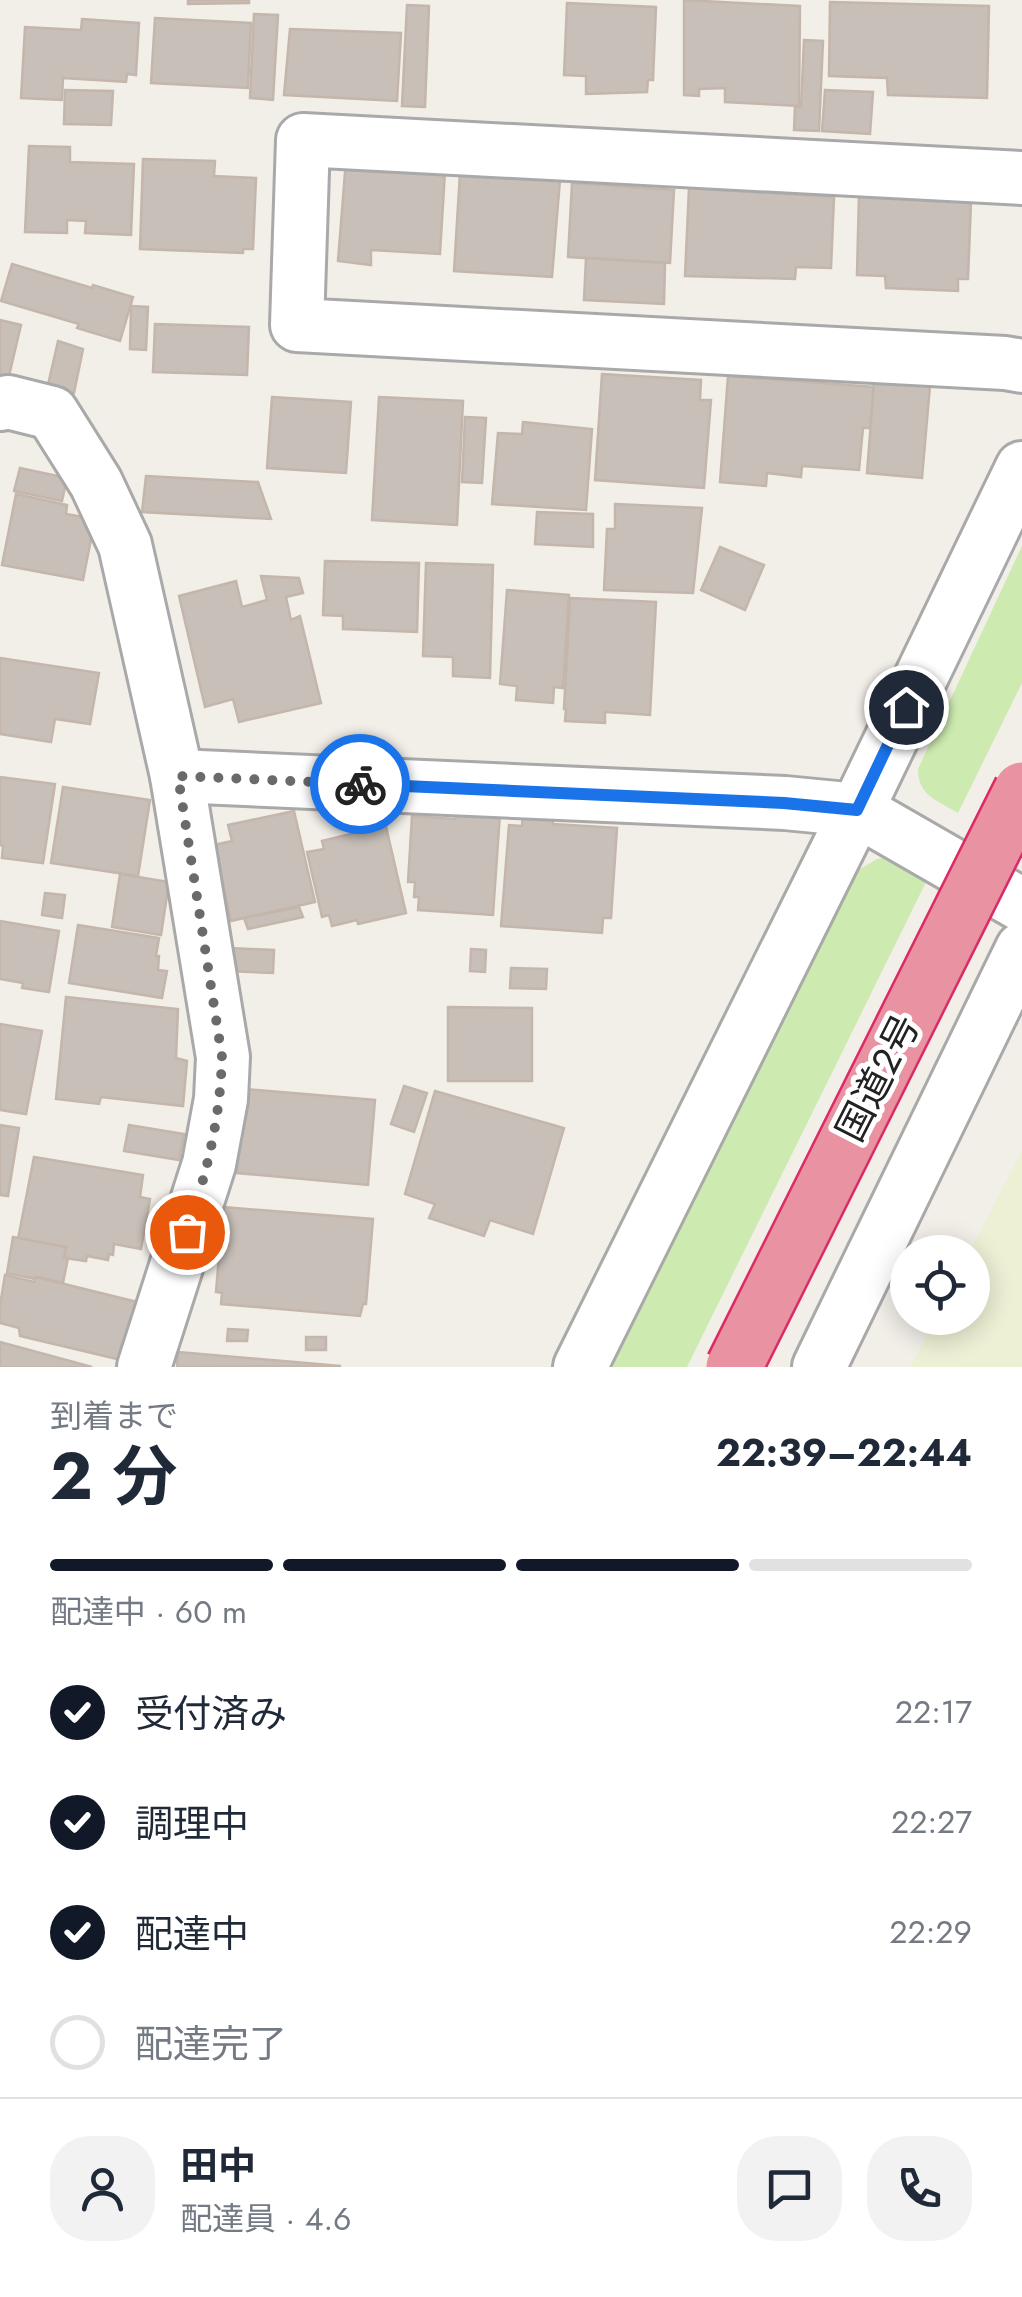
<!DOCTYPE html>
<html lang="ja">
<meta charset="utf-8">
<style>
:root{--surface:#fff;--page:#f2f2f3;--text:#1f2937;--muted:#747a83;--line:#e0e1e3;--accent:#111827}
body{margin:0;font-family:Jost,"Noto Sans JP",sans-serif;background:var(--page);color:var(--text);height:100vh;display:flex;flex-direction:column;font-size:38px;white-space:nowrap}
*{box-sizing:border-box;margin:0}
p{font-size:32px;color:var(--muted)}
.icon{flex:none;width:55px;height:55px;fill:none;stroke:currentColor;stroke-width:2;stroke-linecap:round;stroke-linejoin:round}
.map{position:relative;height:1367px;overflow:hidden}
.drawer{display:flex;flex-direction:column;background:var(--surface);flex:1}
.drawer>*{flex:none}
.tools{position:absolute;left:890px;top:1235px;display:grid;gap:20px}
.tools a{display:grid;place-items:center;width:100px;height:100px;border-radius:50%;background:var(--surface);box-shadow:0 5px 25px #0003;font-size:50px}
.pin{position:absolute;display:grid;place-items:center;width:85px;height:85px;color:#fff;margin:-42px;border:5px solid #fff;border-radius:50%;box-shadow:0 2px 10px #0007}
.courier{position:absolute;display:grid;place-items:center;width:100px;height:100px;margin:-50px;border:8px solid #1a73e8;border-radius:50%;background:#fff;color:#222;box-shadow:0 2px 12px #0007}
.headline em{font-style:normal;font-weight:700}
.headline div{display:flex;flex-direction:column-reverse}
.headline{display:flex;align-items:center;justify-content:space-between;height:170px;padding:0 50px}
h1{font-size:65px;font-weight:700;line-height:75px}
.bar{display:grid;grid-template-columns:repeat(4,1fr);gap:15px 10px;align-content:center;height:120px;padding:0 50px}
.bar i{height:12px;border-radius:8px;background:var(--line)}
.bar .on{background:var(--accent)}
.bar p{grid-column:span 4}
.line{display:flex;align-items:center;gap:25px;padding:0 50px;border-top:2px solid var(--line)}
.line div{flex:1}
.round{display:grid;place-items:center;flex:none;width:105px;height:105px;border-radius:40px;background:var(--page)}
ol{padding:0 50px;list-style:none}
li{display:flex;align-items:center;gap:30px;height:110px}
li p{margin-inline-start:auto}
li .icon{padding:10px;border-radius:50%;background:var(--accent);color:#fff;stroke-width:4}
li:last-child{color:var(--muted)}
li i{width:55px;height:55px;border:5px solid var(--line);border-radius:50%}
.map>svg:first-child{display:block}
.farmland{fill:#eef0d5}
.grass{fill:#cdebb0}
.building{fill:#c7bfb8;stroke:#c4b6ab;stroke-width:2.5}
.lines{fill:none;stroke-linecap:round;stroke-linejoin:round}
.street-casing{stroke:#a9a9a9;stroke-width:58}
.street{stroke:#fff;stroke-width:52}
.highway-bridge-casing{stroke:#dc2a67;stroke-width:60;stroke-linecap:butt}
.highway-bridge{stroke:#e892a2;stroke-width:55}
.done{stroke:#6b6a68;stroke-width:10;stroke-dasharray:0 18}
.route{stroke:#1a73e8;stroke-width:12}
.labels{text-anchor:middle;stroke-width:10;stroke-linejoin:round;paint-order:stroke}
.street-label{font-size:38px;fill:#222;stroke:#fff}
</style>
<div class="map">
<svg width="1022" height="1367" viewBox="0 0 1022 1367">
<rect width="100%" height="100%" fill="#f2efe9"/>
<!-- farmland -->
<polygon class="farmland" points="1022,1151 1022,1367 910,1367 936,1318 972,1318 972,1252 969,1252"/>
<!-- grass -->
<g class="grass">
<path d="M 1022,546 L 1022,683 L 958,813 C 937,800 918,796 918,769 Z"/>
<polygon points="898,854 930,874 687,1367 605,1367 855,872 877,859"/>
</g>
<!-- building -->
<g class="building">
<polygon points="188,0 249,0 249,3 188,4"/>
<polygon points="684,0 800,6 799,106 725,102 725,88 699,89 699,96 684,95"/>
<polygon points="830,2 989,6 987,98 888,95 887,78 829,76"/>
<polygon points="567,3 656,7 653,80 648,80 647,92 586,94 586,76 564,75"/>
<polygon points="407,5 429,6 425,107 402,106"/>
<polygon points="254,14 278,15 273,100 250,98"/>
<polygon points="155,18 251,23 248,88 151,83"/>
<polygon points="82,19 139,23 136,75 127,74 126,82 63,78 62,100 21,98 25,27 81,30"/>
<polygon points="290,29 401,33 397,101 284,95"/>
<polygon points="804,40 823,41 819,131 794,130 795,107 801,107"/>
<polygon points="65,90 113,91 111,125 64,124"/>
<polygon points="825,90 873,92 870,134 822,131"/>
<polygon points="29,146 70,147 70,162 134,164 131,235 85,233 86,221 67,220 67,233 25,232"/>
<polygon points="143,159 215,161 214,176 256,178 253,249 243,249 243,253 140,249"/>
<polygon points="346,160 445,171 440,254 371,250 371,265 338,261"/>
<polygon points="460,173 560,180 552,277 454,271"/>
<polygon points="572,183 674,190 670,263 568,257"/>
<polygon points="689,188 834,197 831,268 796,267 795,279 685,276"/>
<polygon points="859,193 971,202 968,279 958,279 958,291 886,288 885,276 857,275"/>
<polygon points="586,258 665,263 664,304 584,300"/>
<polygon points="12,264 92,288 93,285 133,297 120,341 77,328 79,324 1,301"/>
<polygon points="131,306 148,307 146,350 130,349"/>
<polygon points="0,320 21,325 9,376 0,374"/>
<polygon points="155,324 249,327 247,375 153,372"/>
<polygon points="58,341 83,349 74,393 48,385"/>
<polygon points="602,374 701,380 700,400 711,400 704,488 595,480"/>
<polygon points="728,376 874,387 870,428 863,428 859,470 802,466 801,477 767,473 766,486 720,482"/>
<polygon points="874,382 930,386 922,478 867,473"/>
<polygon points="272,397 351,402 346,473 267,468"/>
<polygon points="379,397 463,401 457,525 372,520"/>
<polygon points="465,417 486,418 482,483 462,482"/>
<polygon points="523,422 592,429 586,510 492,504 498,433 522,434"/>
<polygon points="20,468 67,478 62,501 14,491"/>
<polygon points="146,476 258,482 271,519 142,512"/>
<polygon points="16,494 67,505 66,514 95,519 83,580 2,565"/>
<polygon points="615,504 702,508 693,593 604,590 607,529 615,529"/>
<polygon points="537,512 593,514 593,547 535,544"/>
<polygon points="720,547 764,565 745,610 701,590"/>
<polygon points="325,561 419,563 417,632 343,629 343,616 323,615"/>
<polygon points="426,563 493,565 490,678 453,676 453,657 423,656"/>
<polygon points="261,576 299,578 303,593 286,597 291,620 300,616 321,703 239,722 233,699 205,707 179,596 236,581 242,607 267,600"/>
<polygon points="507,590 569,595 563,688 554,687 553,703 516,700 517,686 500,684"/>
<polygon points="570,598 656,602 650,715 605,712 605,723 565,721 566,709 564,709"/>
<polygon points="0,658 99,673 90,724 55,719 51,742 0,734"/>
<polygon points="0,777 55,784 43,863 2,858 3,846 0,845"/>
<polygon points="63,787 150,800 138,876 51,863"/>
<polygon points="381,805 406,913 358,924 357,920 332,926 329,915 322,917 307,852 324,849 322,841 363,831 358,811"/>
<polygon points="456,810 500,813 493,915 418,910 419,897 414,897 415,882 408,882 412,816 455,819"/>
<polygon points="294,811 315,902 231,921 214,845 232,841 228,825"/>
<polygon points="523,812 553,814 553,824 617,828 611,918 603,918 602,933 501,926 509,825 522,826"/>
<polygon points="120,874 169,882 161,935 112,927"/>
<polygon points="45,893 65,895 62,918 42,915"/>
<polygon points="299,907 303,917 248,929 244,918"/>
<polygon points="0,921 59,931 49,992 22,988 23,983 0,979"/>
<polygon points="78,925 159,938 156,956 159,956 158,970 167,971 162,998 69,983"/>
<polygon points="230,948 274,950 273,973 229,971"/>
<polygon points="471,949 486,950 485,972 470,971"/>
<polygon points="511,968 547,969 546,989 510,988"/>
<polygon points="66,997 178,1009 176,1058 187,1061 183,1106 101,1097 99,1104 56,1099"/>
<polygon points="448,1007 532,1008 532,1081 448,1081"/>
<polygon points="0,1024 42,1031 26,1114 0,1110"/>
<polygon points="404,1086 427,1093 414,1132 391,1124"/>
<polygon points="245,1089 375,1100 368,1185 237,1173"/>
<polygon points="435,1091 564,1128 533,1234 490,1220 484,1236 429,1218 435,1204 405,1194"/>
<polygon points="0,1125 19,1128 8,1196 0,1195"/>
<polygon points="129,1125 184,1134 179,1160 124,1151"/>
<polygon points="34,1157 143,1175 140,1197 150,1199 141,1249 114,1244 113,1255 109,1254 108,1260 87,1256 86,1261 64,1258 66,1247 18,1239"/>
<polygon points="223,1207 373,1219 366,1304 363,1304 360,1316 221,1304 222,1293 216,1292"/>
<polygon points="13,1237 66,1247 64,1258 68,1258 63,1283 36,1277 35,1279 7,1273"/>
<polygon points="5,1275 34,1282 36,1277 137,1302 121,1360 20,1336 19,1328 0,1323 0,1305"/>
<polygon points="228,1329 248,1330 247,1341 227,1341"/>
<rect x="306" y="1337" width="20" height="13"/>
<polygon points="0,1342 92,1367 0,1367"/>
<polygon points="178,1352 341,1366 177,1367"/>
</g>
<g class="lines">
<!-- street casing -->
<g class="street-casing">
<g id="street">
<polyline points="1022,178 303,140 297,325 1005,363 1022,366"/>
<polyline points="0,404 8,402 52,413 96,483 125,545 177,776 223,1057 221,1099 209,1164 144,1367"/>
<polyline points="177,776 785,803 857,810 1022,905"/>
<polyline points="580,1367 857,810 1022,468"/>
<polyline points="819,1367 1022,949"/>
</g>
</g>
<!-- street -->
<use href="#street" class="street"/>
<!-- highway-bridge casing -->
<g class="highway-bridge-casing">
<polyline id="highway-bridge" points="734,1367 1022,790"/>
</g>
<!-- highway-bridge -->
<use href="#highway-bridge" class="highway-bridge"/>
</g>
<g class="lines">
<!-- done -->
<path class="done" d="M 187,1232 C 207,1172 220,1121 222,1057 L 178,776 L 360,784"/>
<!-- route -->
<polyline class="route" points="360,784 784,803 857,810 906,707"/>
</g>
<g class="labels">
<!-- street labels -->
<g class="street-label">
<text transform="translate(878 1078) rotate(-63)" y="13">国道2号</text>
</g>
</g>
</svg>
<div class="tools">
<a><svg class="icon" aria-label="locate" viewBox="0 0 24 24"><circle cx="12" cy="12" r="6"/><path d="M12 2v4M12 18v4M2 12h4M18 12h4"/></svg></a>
</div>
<div class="pin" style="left:187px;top:1232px;background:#ea580c"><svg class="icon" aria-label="bag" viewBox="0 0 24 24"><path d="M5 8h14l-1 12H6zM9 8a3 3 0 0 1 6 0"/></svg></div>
<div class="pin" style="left:906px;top:707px;background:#1f2937"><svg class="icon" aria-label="home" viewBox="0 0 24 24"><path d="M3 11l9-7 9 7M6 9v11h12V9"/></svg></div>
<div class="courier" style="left:360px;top:784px"><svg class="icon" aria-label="bike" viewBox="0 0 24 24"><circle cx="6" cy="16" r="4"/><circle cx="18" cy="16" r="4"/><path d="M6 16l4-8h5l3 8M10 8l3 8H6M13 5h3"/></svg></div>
</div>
<section class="drawer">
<div class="headline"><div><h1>2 分</h1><p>到着まで</p></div><em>22:39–22:44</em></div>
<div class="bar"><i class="on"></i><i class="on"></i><i class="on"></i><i></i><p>配達中 · 60 m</p></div>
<ol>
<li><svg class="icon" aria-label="check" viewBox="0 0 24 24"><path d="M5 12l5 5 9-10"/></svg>受付済み<p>22:17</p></li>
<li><svg class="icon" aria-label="check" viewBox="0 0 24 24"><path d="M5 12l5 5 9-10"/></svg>調理中<p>22:27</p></li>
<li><svg class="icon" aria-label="check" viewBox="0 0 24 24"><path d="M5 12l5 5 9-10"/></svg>配達中<p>22:29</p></li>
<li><i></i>配達完了</li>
</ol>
<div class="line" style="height:180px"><a class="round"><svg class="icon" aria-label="person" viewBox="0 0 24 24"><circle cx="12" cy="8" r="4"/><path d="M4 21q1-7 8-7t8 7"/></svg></a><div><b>田中</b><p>配達員 · 4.6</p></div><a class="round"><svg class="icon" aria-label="chat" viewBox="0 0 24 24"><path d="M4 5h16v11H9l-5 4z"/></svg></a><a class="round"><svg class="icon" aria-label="phone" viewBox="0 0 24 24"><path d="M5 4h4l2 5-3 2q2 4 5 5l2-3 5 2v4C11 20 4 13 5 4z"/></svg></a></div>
</section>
